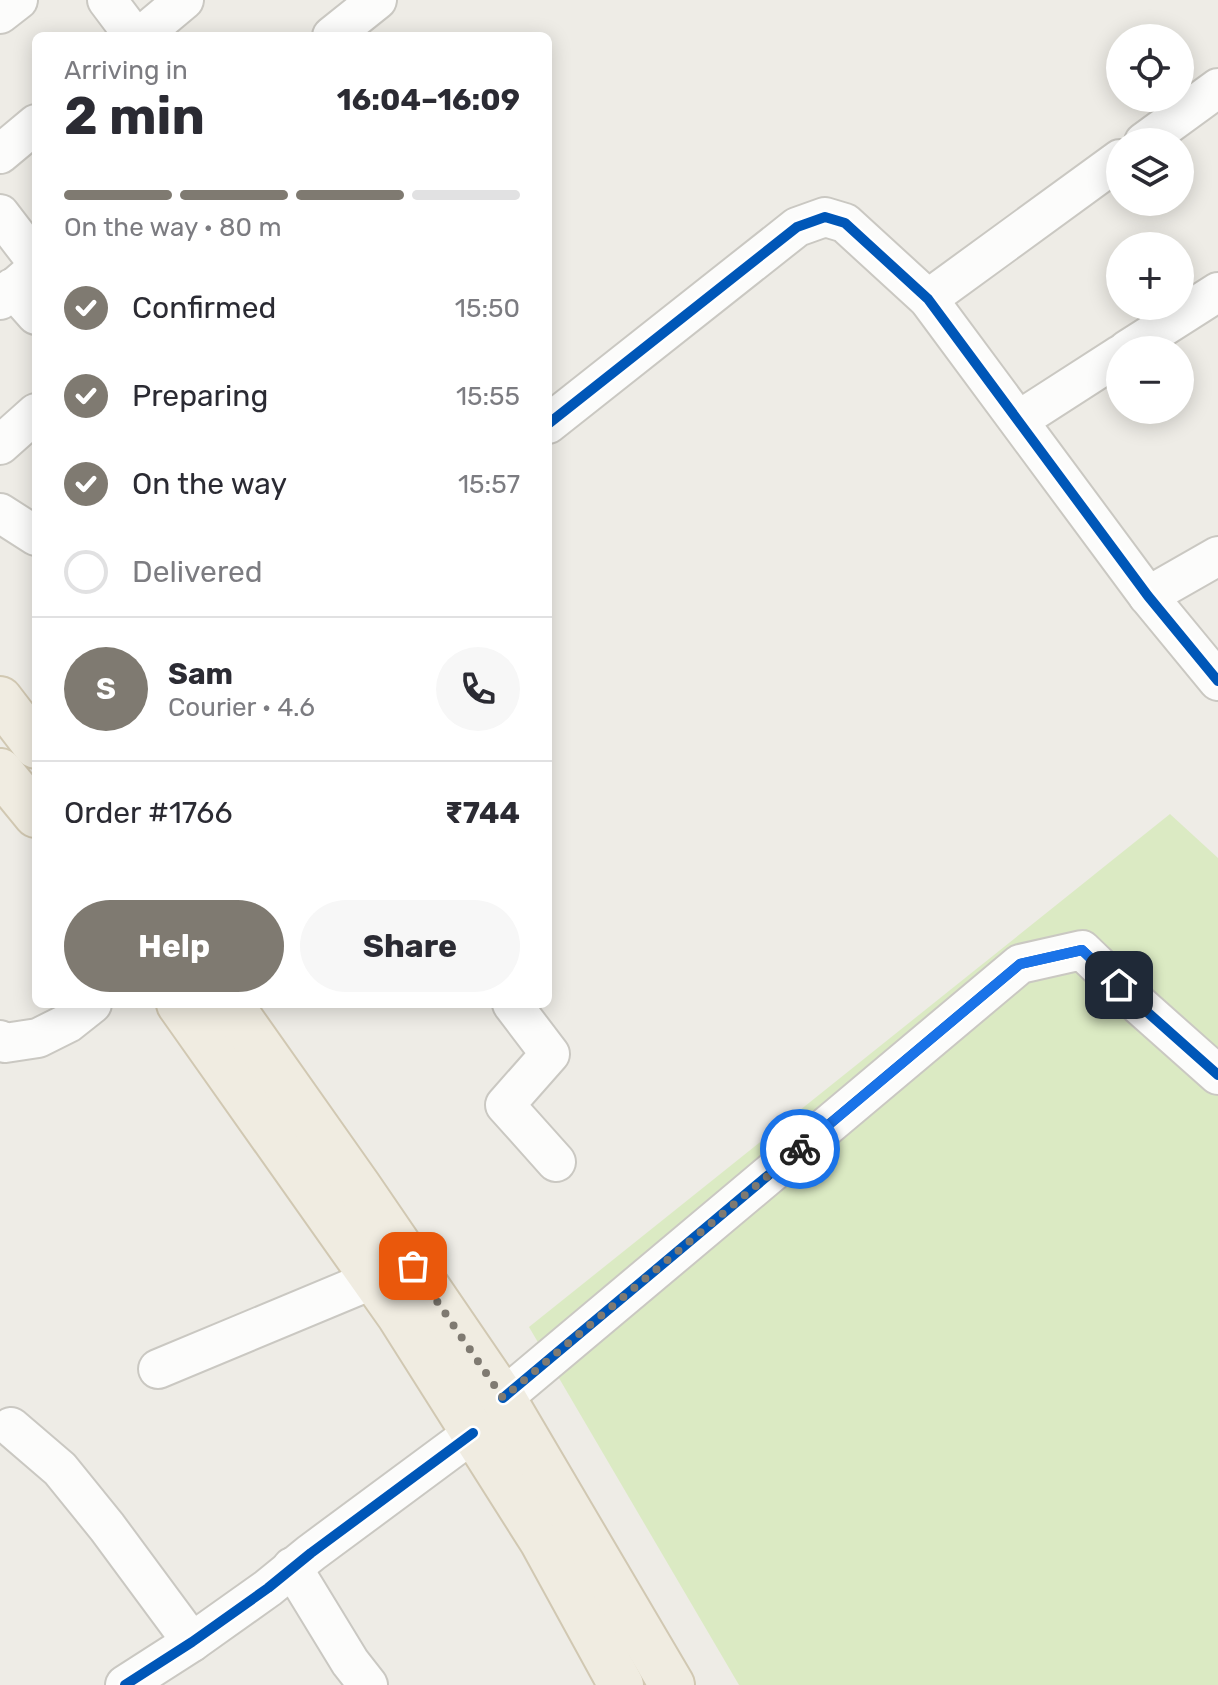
<!DOCTYPE html>
<meta charset="utf-8">
<style>
:root{--surface:#fff;--page:#f7f7f7;--text:#2b2b33;--muted:#7c7c81;--line:#e1e1e2;--accent:#7f7a71}
body{margin:0;font-family:Rubik,sans-serif;background:var(--page);color:var(--text);height:100vh;display:flex;flex-direction:column;font-size:30px;white-space:nowrap}
*{box-sizing:border-box;margin:0}
p{font-size:26px;color:var(--muted)}
.icon{flex:none;width:44px;height:44px;fill:none;stroke:currentColor;stroke-width:2;stroke-linecap:round;stroke-linejoin:round}
.map{position:relative;flex:1;overflow:hidden}
.sheet{position:absolute;left:32px;top:32px;width:520px;height:976px;display:flex;flex-direction:column;background:var(--surface);border-radius:12px;box-shadow:0 4px 20px #0003}
.sheet>*{flex:none}
.tools{position:absolute;left:1106px;top:24px;display:grid;gap:16px}
.tools a{display:grid;place-items:center;width:88px;height:88px;border-radius:50%;background:var(--surface);box-shadow:0 4px 20px #0003;font-size:40px}
.pin{position:absolute;display:grid;place-items:center;width:68px;height:68px;color:#fff;margin:-34px;border-radius:16px;box-shadow:0 4px 12px #0006}
.courier{position:absolute;display:grid;place-items:center;width:80px;height:80px;margin:-40px;border:6px solid #1a73e8;border-radius:50%;background:#fff;color:#222;box-shadow:0 2px 10px #0007}
.head em{font-style:normal;font-weight:700}
.head div{display:flex;flex-direction:column-reverse}
.head{display:flex;align-items:center;justify-content:space-between;height:136px;padding:0 32px}
h1{font-size:52px;font-weight:700;line-height:60px}
.bar{display:grid;grid-template-columns:repeat(4,1fr);gap:12px 8px;align-content:center;height:96px;padding:0 32px}
.bar i{height:10px;border-radius:6px;background:var(--line)}
.bar .selected{background:var(--accent)}
.bar p{grid-column:span 4}
.line{display:flex;align-items:center;gap:20px;padding:0 32px;border-top:2px solid var(--line)}
.line div{flex:1}
.round{display:grid;place-items:center;flex:none;width:84px;height:84px;border-radius:42px;background:var(--page)}
ol{padding:0 32px;list-style:none}
li{display:flex;align-items:center;gap:24px;height:88px}
li p{margin-inline-start:auto}
li .icon{padding:8px;border-radius:50%;background:var(--accent);color:#fff;stroke-width:4}
li:last-child{color:var(--muted)}
li i{width:44px;height:44px;border:4px solid var(--line);border-radius:50%}
.button{display:flex;gap:16px;margin-top:auto;padding:16px 32px}
.button a{flex:1;height:92px;border-radius:48px;background:var(--accent);color:#fff;font-size:32px;font-weight:700;line-height:92px;text-align:center}
.button a+a{background:var(--page);color:var(--text)}
.map>svg:first-child{display:block}
.green{fill:#dbeac3}
.lines{fill:none;stroke-linecap:round;stroke-linejoin:round}
.minor-casing{stroke:#cac8c2;stroke-width:42}
.primary-casing{stroke:#d1c8b2;stroke-width:48}
.minor{stroke:#fcfcfb;stroke-width:38}
.primary{stroke:#f0ece1;stroke-width:44}
.cycleway-casing{stroke:#fff;stroke-width:15}
.cycleway{stroke:#0057b8;stroke-width:10}
.done{stroke:#7f7a71;stroke-width:8;stroke-dasharray:0 14.4}
.route{stroke:#1a73e8;stroke-width:10}
</style>
<div class="map">
<svg width="1218" height="1685" viewBox="0 0 1218 1685">
<rect width="100%" height="100%" fill="#eeece6"/>
<!-- green -->
<polygon class="green" points="1170,814 1218,858 1218,1685 739,1685 529,1327"/>
<g class="lines">
<!-- minor casing -->
<g class="minor-casing">
<g id="minor">
<polyline points="107,0 134,36"/>
<polyline points="0,14 18,0"/>
<polyline points="141,36 184,0"/>
<polyline points="332,36 377,0"/>
<polyline points="1144,142 1218,88"/>
<polyline points="0,154 36,124"/>
<polyline points="0,214 36,261"/>
<polyline points="12,288 36,315"/>
<polyline points="928,299 1120,159"/>
<polyline points="0,300 36,269"/>
<polyline points="1127,350 1218,292"/>
<polyline points="1019,420 1120,355"/>
<polyline points="548,424 797,227 825,217 845,223 928,299 1148,596 1218,681"/>
<polyline points="0,445 36,413"/>
<polyline points="0,513 36,536"/>
<polyline points="1148,596 1218,556"/>
<polyline points="512,1004 550,1054 505,1105 556,1162"/>
<polyline points="0,1040 5,1043 38,1038 68,1023 92,1004"/>
<polyline points="158,1369 374,1279"/>
<polyline points="503,1398 1020,964 1082,950 1137,1003 1218,1075"/>
<polyline points="11,1427 60,1469 107,1527 192,1642"/>
<polyline points="292,1567 350,1662 368,1685"/>
<polyline points="125,1685 192,1642 268,1588 311,1553 473,1433"/>
</g>
</g>
<!-- primary casing -->
<g class="primary-casing">
<g id="primary">
<polyline points="0,699 36,746"/>
<polyline points="0,771 36,815"/>
<polyline points="179,1004 399,1315 542,1541 621,1685"/>
<polyline points="230,1004 359,1187 503,1398 672,1685"/>
</g>
</g>
<!-- minor -->
<use href="#minor" class="minor"/>
<!-- primary -->
<use href="#primary" class="primary"/>
<!-- cycleway casing -->
<g class="cycleway-casing">
<g id="cycleway">
<polyline points="548,424 797,227 825,217 845,223 928,299 1148,596 1218,681"/>
<polyline points="503,1398 1020,964 1082,950 1137,1003 1218,1075"/>
<polyline points="125,1685 192,1642 268,1588 311,1553 473,1433"/>
</g>
</g>
<!-- cycleway -->
<use href="#cycleway" class="cycleway"/>
</g>
<g class="lines">
<!-- done -->
<polyline class="done" points="413,1266 503,1398 800,1149"/>
<!-- route -->
<polyline class="route" points="800,1149 1020,964 1082,950 1119,985"/>
</g>
</svg>
<div class="tools">
<a><svg class="icon" aria-label="locate" viewBox="0 0 24 24"><circle cx="12" cy="12" r="6"/><path d="M12 2v4M12 18v4M2 12h4M18 12h4"/></svg></a>
<a><svg class="icon" aria-label="layers" viewBox="0 0 24 24"><path d="M12 4l9 5-9 5-9-5zM3 14l9 5 9-5"/></svg></a>
<a>+</a>
<a>−</a>
</div>
<div class="pin" style="left:413px;top:1266px;background:#ea580c"><svg class="icon" aria-label="bag" viewBox="0 0 24 24"><path d="M5 8h14l-1 12H6zM9 8a3 3 0 0 1 6 0"/></svg></div>
<div class="pin" style="left:1119px;top:985px;background:#1f2937"><svg class="icon" aria-label="home" viewBox="0 0 24 24"><path d="M3 11l9-7 9 7M6 9v11h12V9"/></svg></div>
<div class="courier" style="left:800px;top:1149px"><svg class="icon" aria-label="bike" viewBox="0 0 24 24"><circle cx="6" cy="16" r="4"/><circle cx="18" cy="16" r="4"/><path d="M6 16l4-8h5l3 8M10 8l3 8H6M13 5h3"/></svg></div>
<section class="sheet">
<div class="head"><div><h1>2 min</h1><p>Arriving in</p></div><em>16:04–16:09</em></div>
<div class="bar"><i class="selected"></i><i class="selected"></i><i class="selected"></i><i></i><p>On the way · 80 m</p></div>
<ol>
<li><svg class="icon" aria-label="check" viewBox="0 0 24 24"><path d="M5 12l5 5 9-10"/></svg>Confirmed<p>15:50</p></li>
<li><svg class="icon" aria-label="check" viewBox="0 0 24 24"><path d="M5 12l5 5 9-10"/></svg>Preparing<p>15:55</p></li>
<li><svg class="icon" aria-label="check" viewBox="0 0 24 24"><path d="M5 12l5 5 9-10"/></svg>On the way<p>15:57</p></li>
<li><i></i>Delivered</li>
</ol>
<div class="line" style="height:144px"><b class="round" style="background:var(--accent);color:#fff">S</b><div><b>Sam</b><p>Courier · 4.6</p></div><a class="round"><svg class="icon" aria-label="phone" viewBox="0 0 24 24"><path d="M5 4h4l2 5-3 2q2 4 5 5l2-3 5 2v4C11 20 4 13 5 4z"/></svg></a></div>
<div class="line" style="height:104px"><div>Order #1766</div><b>₹744</b></div>
<div class="button"><a>Help</a><a>Share</a></div>
</section>
</div>
